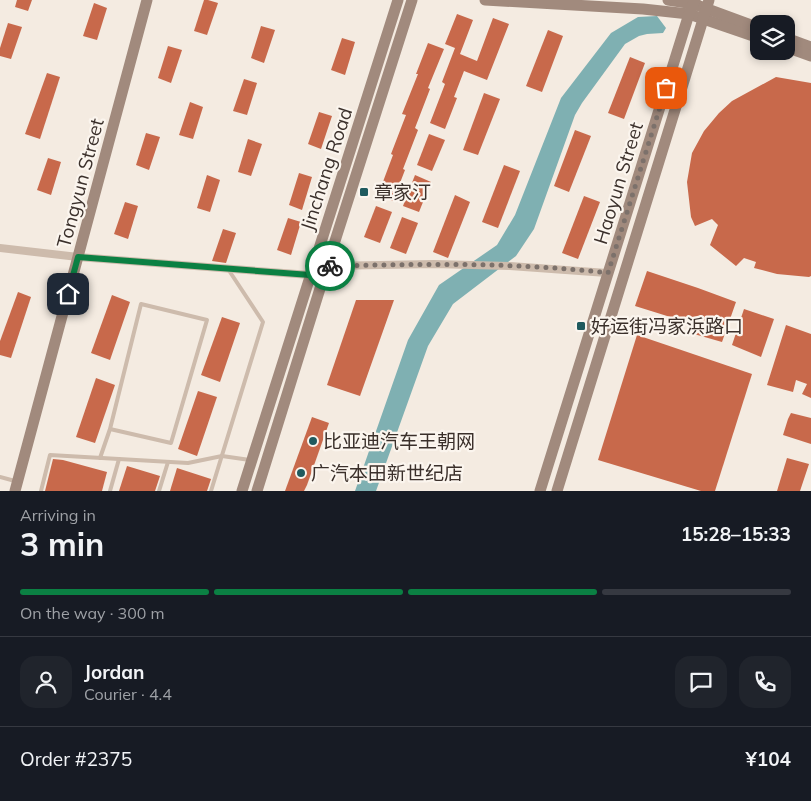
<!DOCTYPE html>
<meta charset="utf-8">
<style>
:root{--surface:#171b24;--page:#20242c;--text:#f1f3f6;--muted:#9ea1a6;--line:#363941;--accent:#0b8043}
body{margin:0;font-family:Mulish,"Noto Sans SC",sans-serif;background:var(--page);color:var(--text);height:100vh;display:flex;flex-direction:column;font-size:19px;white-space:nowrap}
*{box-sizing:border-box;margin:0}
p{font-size:16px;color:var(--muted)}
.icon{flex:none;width:28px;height:28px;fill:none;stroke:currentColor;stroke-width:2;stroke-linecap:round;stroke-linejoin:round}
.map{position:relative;height:491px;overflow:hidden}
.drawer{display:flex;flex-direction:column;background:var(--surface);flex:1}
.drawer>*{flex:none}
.controls{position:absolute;left:750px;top:15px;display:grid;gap:10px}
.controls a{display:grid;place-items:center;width:45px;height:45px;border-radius:10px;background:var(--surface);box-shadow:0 2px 8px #0003;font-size:25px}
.pin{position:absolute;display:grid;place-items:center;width:42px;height:42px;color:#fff;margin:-21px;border-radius:10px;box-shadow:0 2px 8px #0006}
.courier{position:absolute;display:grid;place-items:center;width:50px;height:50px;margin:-25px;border:4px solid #0b8043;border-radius:50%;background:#fff;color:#222;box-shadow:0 1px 6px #0007}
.headline em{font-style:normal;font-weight:700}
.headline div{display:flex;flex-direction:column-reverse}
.headline{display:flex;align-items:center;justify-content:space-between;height:85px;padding:0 20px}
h1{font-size:32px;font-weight:700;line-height:38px}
.bar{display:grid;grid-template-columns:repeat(4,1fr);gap:8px 5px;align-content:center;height:60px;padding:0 20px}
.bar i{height:6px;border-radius:4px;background:var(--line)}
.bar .active{background:var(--accent)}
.bar p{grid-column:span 4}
.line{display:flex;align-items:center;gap:12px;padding:0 20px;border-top:1px solid var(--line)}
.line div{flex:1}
.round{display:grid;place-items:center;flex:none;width:52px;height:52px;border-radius:15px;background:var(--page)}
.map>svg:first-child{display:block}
.water{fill:#7fb0b2}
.building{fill:#c8694b}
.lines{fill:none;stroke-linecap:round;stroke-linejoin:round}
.lane{stroke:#cdbbac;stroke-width:4}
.street{stroke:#cdbbac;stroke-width:8}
.secondary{stroke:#a18a7d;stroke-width:11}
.done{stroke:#7c716b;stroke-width:5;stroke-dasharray:0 9}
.route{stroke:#0b8043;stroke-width:6}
.poi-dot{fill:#1f5a5e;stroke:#fbf5ee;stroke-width:2}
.labels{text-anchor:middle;stroke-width:4.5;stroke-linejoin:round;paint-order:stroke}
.street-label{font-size:19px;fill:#3b302b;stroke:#fbf5ee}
.poi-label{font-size:19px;fill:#3b302b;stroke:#fbf5ee;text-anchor:start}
</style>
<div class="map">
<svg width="811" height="491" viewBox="0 0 811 491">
<rect width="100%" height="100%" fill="#f4ebe1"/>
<!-- water -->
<polygon class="water" points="657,16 666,28 663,33 647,34 639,36 625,44 582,103 575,115 534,229 516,256 453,304 428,346 376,491 355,491 408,340 439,285 497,245 515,215 561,98 611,33 638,17"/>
<!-- building -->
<g class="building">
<polygon points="17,0 32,0 28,11 15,7"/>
<polygon points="204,0 208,0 218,3 207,35 194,31"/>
<polygon points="94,3 107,8 97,40 83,36"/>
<polygon points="457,14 473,20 460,54 477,61 493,18 509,24 487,80 464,71 454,97 457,98 445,129 430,123 445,84 442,82 455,48 445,44"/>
<polygon points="8,23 22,27 11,59 0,56 0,48"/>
<polygon points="261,26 275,30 264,63 251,58"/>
<polygon points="548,30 563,36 542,92 526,86"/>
<polygon points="342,38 355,42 345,75 331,70"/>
<polygon points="428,43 444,49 428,88 430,89 415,128 418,130 403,169 405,170 393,201 378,195 393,155 391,154 406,115 402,114 418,74 416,74"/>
<polygon points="168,46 182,50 171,83 158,78"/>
<polygon points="630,57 645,63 624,119 608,113"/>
<polygon points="47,73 60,77 40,139 25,134"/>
<polygon points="776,77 811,83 811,276 809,277 777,274 754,268 756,262 744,258 736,266 710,245 718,225 712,219 695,226 691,217 687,182 692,153 704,131 719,113 732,101"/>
<polygon points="244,79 257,83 247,115 233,111"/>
<polygon points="484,93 500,99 478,155 463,150"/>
<polygon points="190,102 203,107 193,139 179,135"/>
<polygon points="319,112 332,116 321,149 308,144"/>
<polygon points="575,130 591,136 569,192 554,186"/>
<polygon points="146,133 160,137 149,170 136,165"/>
<polygon points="429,134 445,140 432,171 417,165"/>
<polygon points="248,139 262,144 251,176 238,172"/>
<polygon points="48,158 61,162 51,195 37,190"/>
<polygon points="504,165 520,171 498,228 482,222"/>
<polygon points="299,173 312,177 302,210 289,205"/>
<polygon points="207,175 220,180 210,212 197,208"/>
<polygon points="415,175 431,182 419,212 403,206"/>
<polygon points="455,195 470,202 448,258 433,252"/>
<polygon points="584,196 600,202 578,259 562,253"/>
<polygon points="125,202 138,206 128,239 114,234"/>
<polygon points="376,206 392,212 380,243 364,237"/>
<polygon points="402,217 418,223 406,254 390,248"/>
<polygon points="288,218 301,222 291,255 277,250"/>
<polygon points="223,229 236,233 226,263 212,261"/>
<polygon points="647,271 698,288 736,302 722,342 694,334 696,325 635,306"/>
<polygon points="18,292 31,297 11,358 0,355 0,341"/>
<polygon points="112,295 130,302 110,360 91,353"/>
<polygon points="356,300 394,300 360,396 327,385"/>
<polygon points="744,309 774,319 761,357 732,345"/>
<polygon points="222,317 240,323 220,382 201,375"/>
<polygon points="786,325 811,334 811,398 802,394 807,384 796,380 793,392 767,385"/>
<polygon points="637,335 752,374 715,491 701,491 598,460"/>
<polygon points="96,378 115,385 95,443 76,437"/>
<polygon points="198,391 217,397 197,456 178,449"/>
<polygon points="791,413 811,418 811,444 783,435 788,419"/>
<polygon points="312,417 329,423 307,485 304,491 285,491"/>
<polygon points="787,458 809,464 800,491 777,491"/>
<polygon points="53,459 63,460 107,472 102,491 45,491"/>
<polygon points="127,466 160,476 155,491 119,491"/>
<polygon points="177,468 211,479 207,491 170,491"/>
</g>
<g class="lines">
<!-- lane -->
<g class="lane">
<polyline points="100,458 110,429 171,443 207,320 141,304 110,429"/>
<polyline points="0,477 15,481"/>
<polyline points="41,491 50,455 188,463 222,456 250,460"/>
<polyline points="110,491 119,459"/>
<polyline points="159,491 168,462"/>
<polyline points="211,491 263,322 228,269"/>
</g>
<!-- street -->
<polyline class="street" points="0,248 78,257 310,275 327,266 434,264 510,266 607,273"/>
<!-- secondary -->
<g class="secondary">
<polyline points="485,0 643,9 689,14 759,38"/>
<polyline points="668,0 694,4 759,28"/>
<polyline points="786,38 811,47"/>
<polyline points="786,47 811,56"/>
<polyline points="15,491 147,0"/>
<polyline points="242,491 398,0"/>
<polyline points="257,491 327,266 412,0"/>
<polyline points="540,491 689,14 695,0"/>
<polyline points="557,491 709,0"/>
</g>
</g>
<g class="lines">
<!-- done -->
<path class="done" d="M 330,266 C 422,264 516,262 608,273 L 666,88"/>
<!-- route -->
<polyline class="route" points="68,294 78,257 310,275 327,266 330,266"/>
</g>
<!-- markers -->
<g class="poi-dot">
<rect x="359" y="187" width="10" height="10" rx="2.5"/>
<rect x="576" y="321" width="10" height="10" rx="2.5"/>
<circle cx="313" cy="441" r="5"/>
<circle cx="301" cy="473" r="5"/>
</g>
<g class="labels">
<!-- street labels -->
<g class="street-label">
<text transform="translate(326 169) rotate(-72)" y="7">Jinchang Road</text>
<text transform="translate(80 183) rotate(-75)" y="7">Tongyun Street</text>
<text transform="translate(618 183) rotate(-73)" y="7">Haoyun Street</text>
</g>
<!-- poi labels -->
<g class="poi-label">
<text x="374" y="199">章家汀</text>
<text x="591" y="333">好运街冯家浜路口</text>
<text x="323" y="448">比亚迪汽车王朝网</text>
<text x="311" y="480">广汽本田新世纪店</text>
</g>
</g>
</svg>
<div class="controls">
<a><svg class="icon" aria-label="layers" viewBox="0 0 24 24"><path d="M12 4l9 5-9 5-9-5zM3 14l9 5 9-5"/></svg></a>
</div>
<div class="pin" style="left:666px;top:88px;background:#ea580c"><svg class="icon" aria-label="bag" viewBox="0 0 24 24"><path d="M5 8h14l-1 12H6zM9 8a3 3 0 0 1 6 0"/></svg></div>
<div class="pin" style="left:68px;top:294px;background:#1f2937"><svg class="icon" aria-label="home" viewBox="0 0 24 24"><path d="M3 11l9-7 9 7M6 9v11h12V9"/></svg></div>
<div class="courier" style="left:330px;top:266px"><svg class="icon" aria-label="bike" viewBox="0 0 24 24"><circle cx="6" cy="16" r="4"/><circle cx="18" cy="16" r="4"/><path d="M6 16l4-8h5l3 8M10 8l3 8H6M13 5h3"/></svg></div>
</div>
<section class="drawer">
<div class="headline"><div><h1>3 min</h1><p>Arriving in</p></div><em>15:28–15:33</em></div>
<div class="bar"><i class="active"></i><i class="active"></i><i class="active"></i><i></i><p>On the way · 300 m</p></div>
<div class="line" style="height:90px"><a class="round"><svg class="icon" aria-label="person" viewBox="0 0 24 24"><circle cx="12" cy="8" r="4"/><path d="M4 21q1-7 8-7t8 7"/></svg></a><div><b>Jordan</b><p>Courier · 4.4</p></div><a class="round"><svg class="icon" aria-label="chat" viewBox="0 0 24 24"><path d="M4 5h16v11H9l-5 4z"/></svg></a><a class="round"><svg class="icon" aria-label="phone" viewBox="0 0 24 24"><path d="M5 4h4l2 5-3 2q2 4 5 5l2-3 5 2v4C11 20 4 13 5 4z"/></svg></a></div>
<div class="line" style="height:65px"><div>Order #2375</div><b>¥104</b></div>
</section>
